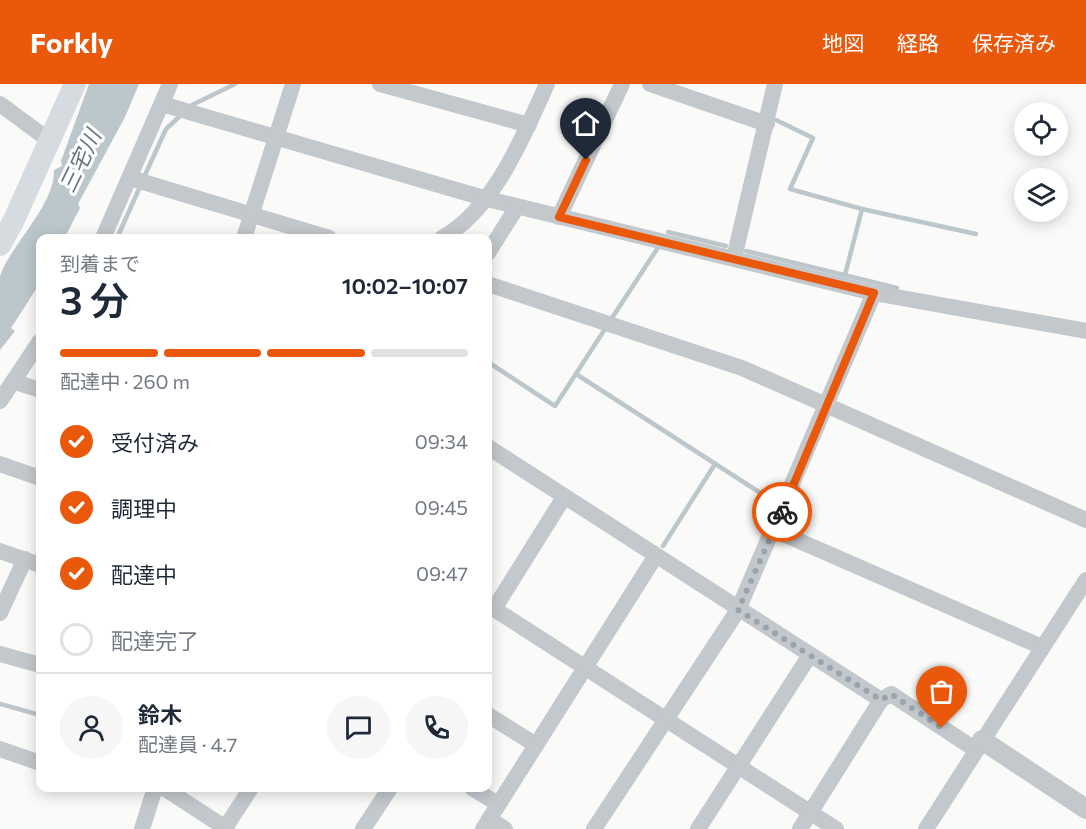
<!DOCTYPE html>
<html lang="ja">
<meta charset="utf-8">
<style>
:root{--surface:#fff;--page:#f6f6f7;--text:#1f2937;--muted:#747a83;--line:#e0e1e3;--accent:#ea580c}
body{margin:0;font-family:Commissioner,"Noto Sans JP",sans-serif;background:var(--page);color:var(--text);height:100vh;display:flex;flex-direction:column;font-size:22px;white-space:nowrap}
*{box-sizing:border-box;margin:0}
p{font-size:20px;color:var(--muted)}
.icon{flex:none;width:33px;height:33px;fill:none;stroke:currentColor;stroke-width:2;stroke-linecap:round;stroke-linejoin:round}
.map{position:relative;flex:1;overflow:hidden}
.sheet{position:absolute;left:36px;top:150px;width:456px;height:558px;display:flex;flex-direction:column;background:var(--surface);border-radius:12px;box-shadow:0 3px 15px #0003}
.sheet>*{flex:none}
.tools{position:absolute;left:1014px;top:18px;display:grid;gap:12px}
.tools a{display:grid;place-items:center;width:54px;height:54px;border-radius:50%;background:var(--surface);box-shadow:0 3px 15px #0003;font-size:30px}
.pin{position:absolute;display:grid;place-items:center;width:51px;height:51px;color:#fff;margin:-62px -26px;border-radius:50% 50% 50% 0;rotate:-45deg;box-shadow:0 0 6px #0007}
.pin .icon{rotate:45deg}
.courier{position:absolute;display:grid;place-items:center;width:60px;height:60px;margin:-30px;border:4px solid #ea580c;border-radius:50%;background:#fff;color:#222;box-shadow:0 2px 8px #0007}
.summary em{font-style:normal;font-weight:600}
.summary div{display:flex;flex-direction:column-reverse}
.summary{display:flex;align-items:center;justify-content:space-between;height:102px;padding:0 24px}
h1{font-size:39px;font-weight:600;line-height:45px}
.bar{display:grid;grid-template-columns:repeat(4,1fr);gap:9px 6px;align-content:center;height:72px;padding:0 24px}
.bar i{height:8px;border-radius:4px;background:var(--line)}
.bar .on{background:var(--accent)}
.bar p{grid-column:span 4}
.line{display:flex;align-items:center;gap:15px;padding:0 24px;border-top:2px solid var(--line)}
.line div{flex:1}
.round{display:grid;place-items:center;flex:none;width:63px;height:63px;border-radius:32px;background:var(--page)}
ol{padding:0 24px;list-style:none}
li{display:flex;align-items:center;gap:18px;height:66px}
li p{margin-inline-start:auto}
li .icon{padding:6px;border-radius:50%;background:var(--accent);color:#fff;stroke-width:4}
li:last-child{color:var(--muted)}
li i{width:33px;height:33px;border:3px solid var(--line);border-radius:50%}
header{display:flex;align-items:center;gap:36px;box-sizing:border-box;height:84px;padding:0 30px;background:var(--accent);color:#fff}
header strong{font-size:28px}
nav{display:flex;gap:33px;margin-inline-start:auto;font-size:21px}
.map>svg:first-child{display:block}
.water{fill:#bbc7cb}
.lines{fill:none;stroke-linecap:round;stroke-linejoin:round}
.stream{stroke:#bbc7cb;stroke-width:4.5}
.minor{stroke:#c3c8cc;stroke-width:16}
.tertiary{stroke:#c3c8cc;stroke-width:20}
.secondary{stroke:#d6dbdf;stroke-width:22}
.done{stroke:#99a4ac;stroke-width:6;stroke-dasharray:0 10.8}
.route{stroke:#ea580c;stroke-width:8}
.labels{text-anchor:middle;stroke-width:6;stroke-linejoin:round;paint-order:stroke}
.water-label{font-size:22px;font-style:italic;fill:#60757c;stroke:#fff}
</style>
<header>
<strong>Forkly</strong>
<nav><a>地図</a><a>経路</a><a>保存済み</a></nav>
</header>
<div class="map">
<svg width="1086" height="745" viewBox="0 0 1086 745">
<rect width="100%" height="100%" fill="#fafaf8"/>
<!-- water -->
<path class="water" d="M 89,0 L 139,0 L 125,33 L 78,120 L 80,124 L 65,153 L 67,154 L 40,154 L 40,199 L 11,244 L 15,247 L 0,266 C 0,249 0,206 0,192 C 11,160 55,121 54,86 L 62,82 L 61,77 Z"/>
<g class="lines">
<!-- stream -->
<g class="stream">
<polyline points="192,21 235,0"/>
<polyline points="776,36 813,54 790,105 862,125 845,191"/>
<polyline points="145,91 166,45 179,33"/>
<polyline points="862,125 976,150"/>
<polyline points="668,148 726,162"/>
<polyline points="117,154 139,105"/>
<polyline points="746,167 897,204"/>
<polyline points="612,234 657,165"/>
<polyline points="488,278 555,322 605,245"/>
<polyline points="576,290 776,419"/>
<polyline points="663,462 715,380"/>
<polyline points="0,620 40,631"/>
</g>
<!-- minor -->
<g class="minor">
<polyline points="380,0 529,41"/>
<polyline points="650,0 767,40"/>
<polyline points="0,20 50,57"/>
<polyline points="162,20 487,115 874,209 1086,247"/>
<polyline points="130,94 329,154"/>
<polyline points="559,133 622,0"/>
<polyline points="103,154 170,0"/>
<polyline points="244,154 293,0"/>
<path d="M 442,154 C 494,125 523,53 547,0"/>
<polyline points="488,169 517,123"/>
<polyline points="734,174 775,0"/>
<polyline points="488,200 742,284 1086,436"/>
<polyline points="15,298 40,306"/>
<polyline points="0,317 40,257"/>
<polyline points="488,363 881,616 891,610 976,666"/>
<polyline points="0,380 40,394"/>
<polyline points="774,446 1042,563"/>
<polyline points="0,467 40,481"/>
<polyline points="488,521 836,745"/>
<polyline points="494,525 564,413"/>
<polyline points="0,529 25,475"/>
<polyline points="0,570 40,581"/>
<polyline points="488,631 536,661"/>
<polyline points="0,665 40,679"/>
<polyline points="164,704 227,745"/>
<polyline points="472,704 498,720"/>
<polyline points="489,735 505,745"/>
<polyline points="225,744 251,704"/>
<polyline points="142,745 155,704"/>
<polyline points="363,745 390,704"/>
<polyline points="483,745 655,473"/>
<polyline points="594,745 738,526 874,209"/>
<polyline points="698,745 810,571"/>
<polyline points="800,745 881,616"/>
<polyline points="926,745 1086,496"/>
</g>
<!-- tertiary -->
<polyline class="tertiary" points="982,656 1086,725"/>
<!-- secondary -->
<polyline class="secondary" points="0,161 13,138 75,0"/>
</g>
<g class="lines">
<!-- done -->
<polyline class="done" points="782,428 738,526 881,616 891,610 942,644"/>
<!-- route -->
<polyline class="route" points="586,76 559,133 874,209 782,428"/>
</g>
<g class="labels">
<!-- water labels -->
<g class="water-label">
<text transform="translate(80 77) rotate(-64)" y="8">三宅川</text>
</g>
</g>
</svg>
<div class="tools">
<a><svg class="icon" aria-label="locate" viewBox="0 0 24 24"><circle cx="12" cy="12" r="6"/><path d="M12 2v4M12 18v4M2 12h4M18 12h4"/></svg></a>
<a><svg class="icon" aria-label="layers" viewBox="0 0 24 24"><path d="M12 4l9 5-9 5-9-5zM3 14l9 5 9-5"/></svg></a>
</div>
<div class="pin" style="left:942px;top:644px;background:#ea580c"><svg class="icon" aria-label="bag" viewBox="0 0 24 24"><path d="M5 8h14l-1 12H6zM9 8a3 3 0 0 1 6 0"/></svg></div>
<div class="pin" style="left:586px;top:76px;background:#1f2937"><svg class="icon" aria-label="home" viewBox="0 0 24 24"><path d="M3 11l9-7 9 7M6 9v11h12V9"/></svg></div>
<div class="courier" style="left:782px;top:428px"><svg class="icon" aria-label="bike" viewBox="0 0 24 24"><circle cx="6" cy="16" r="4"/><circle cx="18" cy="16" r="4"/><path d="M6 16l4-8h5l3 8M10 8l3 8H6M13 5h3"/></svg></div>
<section class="sheet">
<div class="summary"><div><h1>3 分</h1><p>到着まで</p></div><em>10:02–10:07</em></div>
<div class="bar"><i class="on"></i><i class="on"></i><i class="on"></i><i></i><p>配達中 · 260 m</p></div>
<ol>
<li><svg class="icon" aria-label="check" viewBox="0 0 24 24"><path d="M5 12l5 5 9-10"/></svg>受付済み<p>09:34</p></li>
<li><svg class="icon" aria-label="check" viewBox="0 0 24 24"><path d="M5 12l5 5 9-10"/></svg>調理中<p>09:45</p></li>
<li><svg class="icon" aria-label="check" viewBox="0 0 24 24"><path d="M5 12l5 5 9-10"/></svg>配達中<p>09:47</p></li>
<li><i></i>配達完了</li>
</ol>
<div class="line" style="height:108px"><a class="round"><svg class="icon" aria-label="person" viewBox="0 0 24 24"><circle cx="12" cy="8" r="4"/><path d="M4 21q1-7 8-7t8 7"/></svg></a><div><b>鈴木</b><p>配達員 · 4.7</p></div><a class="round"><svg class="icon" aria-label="chat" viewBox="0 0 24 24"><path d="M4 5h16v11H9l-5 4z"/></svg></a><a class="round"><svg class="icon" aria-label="phone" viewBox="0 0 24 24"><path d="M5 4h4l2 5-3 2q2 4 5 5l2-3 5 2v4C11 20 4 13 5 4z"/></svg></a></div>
</section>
</div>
